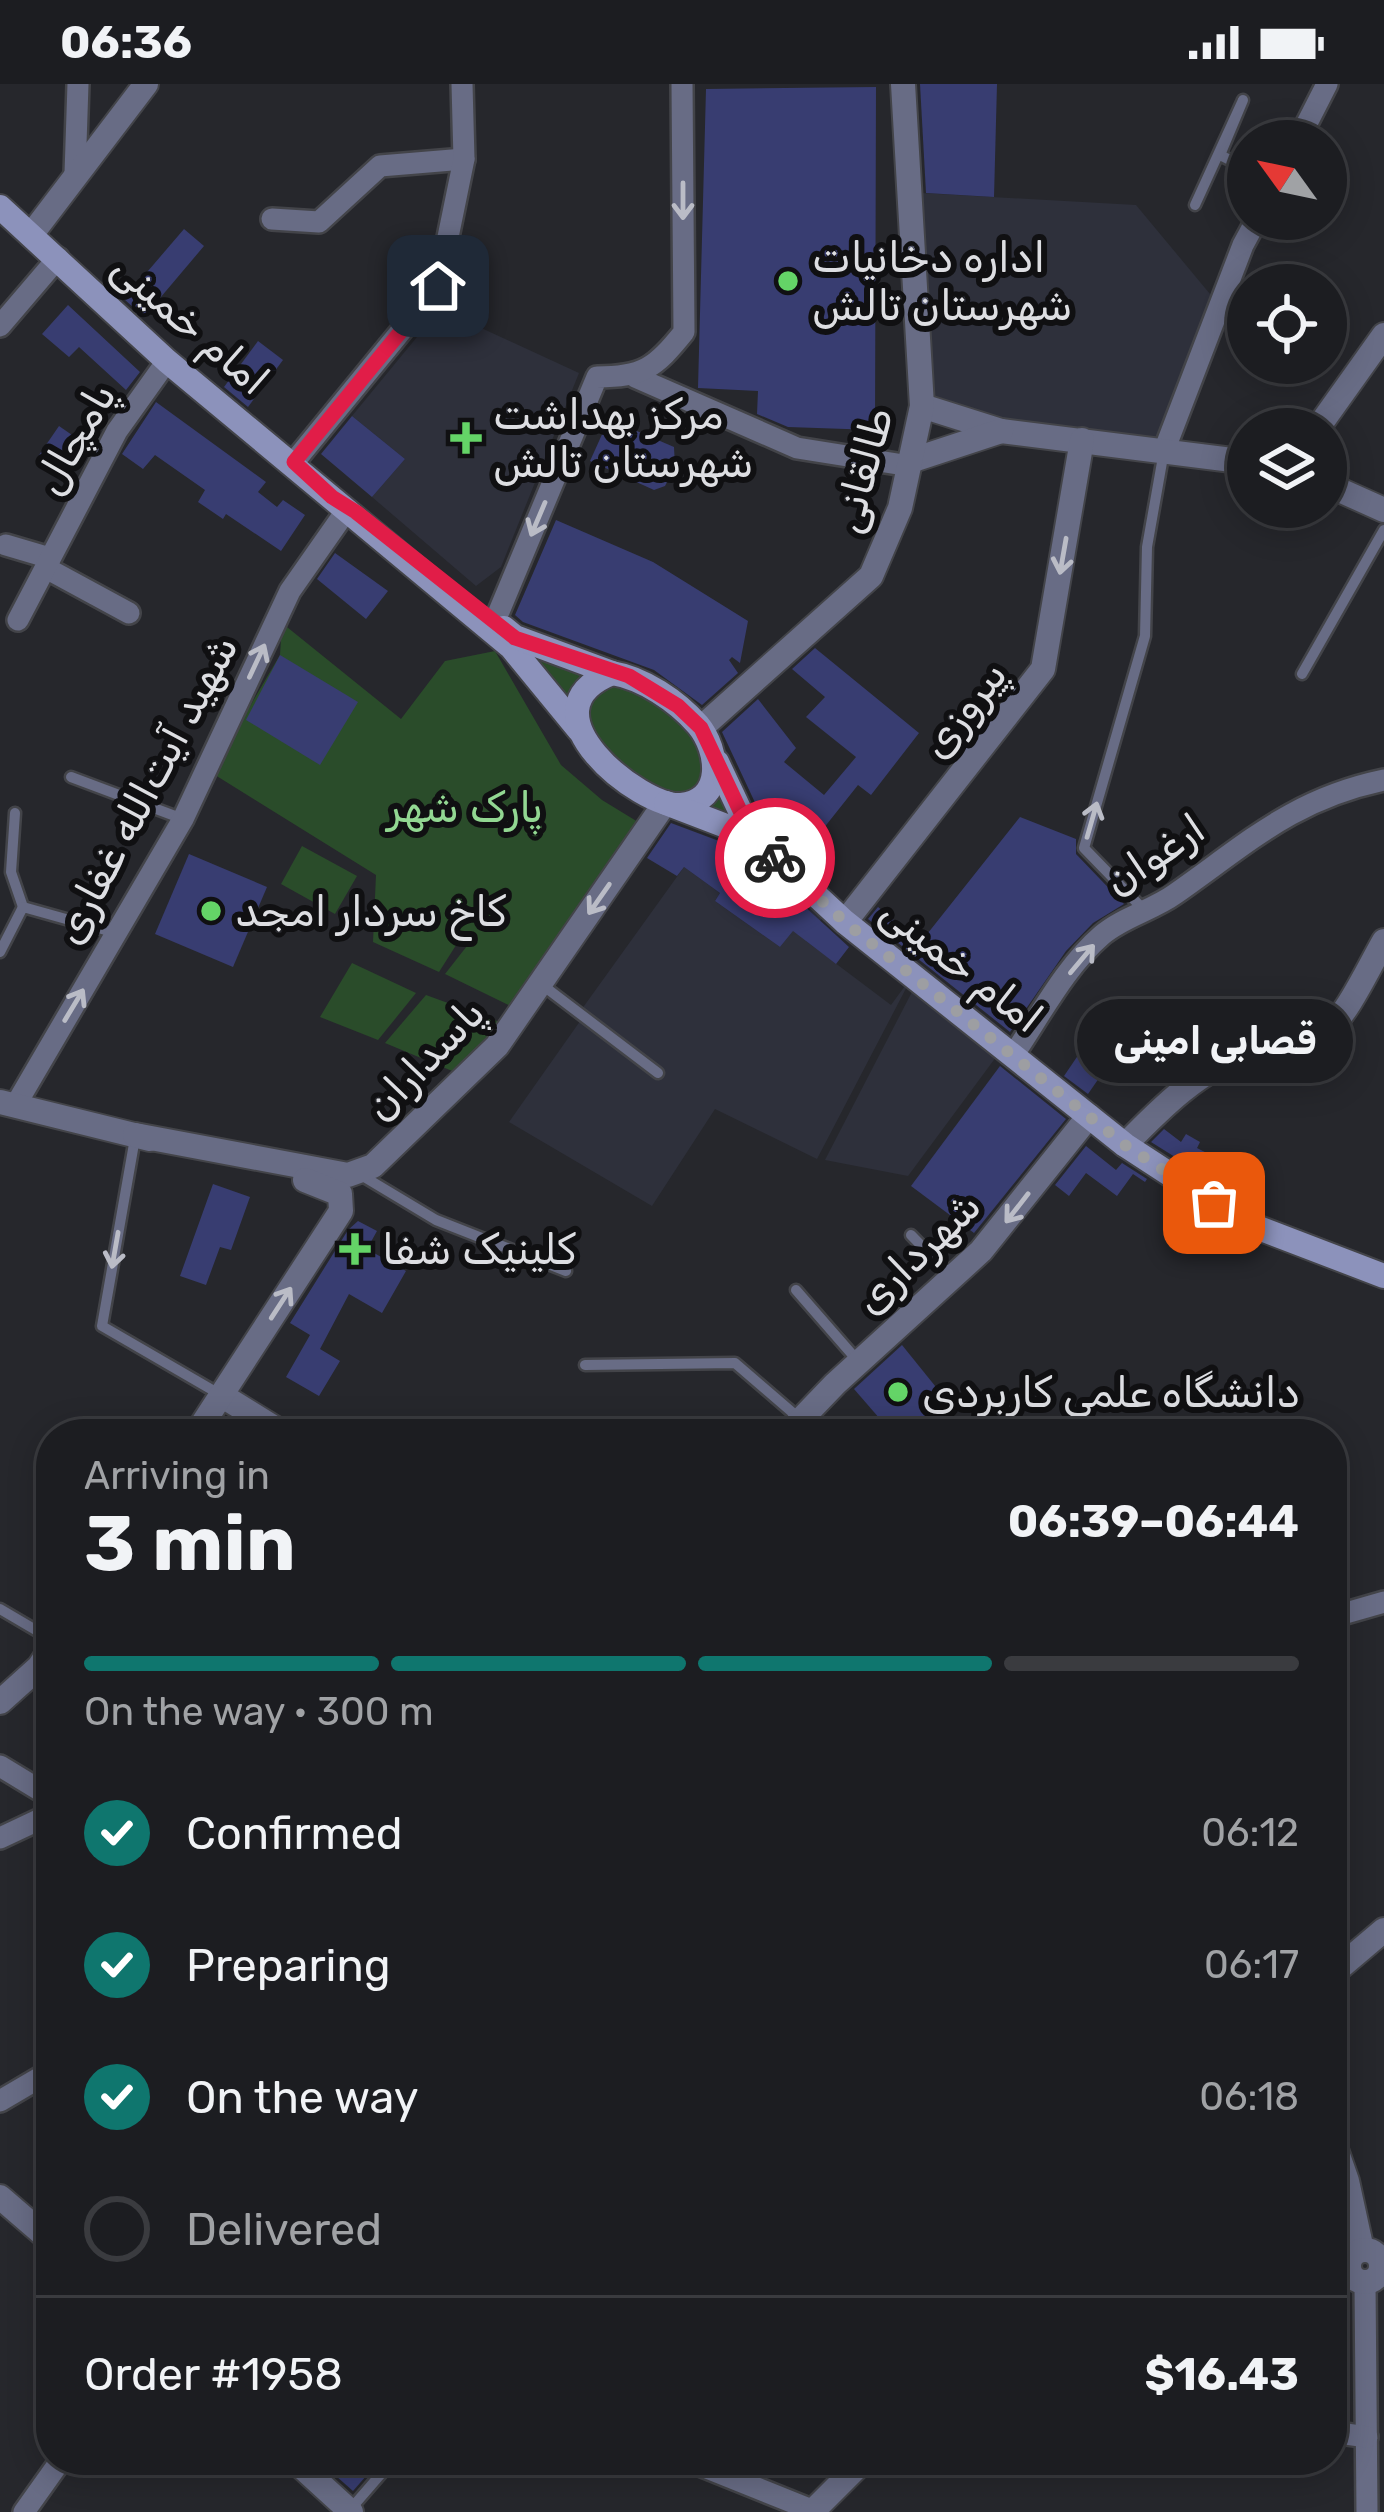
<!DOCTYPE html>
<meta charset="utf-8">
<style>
:root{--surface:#1c1d21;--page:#292a2e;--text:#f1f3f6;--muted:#a0a2a5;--line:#3a3b3f;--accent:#0f766e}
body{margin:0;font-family:Rubik,Cairo,sans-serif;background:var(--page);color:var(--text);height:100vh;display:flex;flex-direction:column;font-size:45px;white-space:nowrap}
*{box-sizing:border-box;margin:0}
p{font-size:39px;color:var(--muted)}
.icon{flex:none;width:66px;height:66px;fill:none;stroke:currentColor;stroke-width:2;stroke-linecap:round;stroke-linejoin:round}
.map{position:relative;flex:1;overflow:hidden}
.details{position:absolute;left:36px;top:1335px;width:1311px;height:1056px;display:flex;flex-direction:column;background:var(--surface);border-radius:48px;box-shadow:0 6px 30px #0003,0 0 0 3px var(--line)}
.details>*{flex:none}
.needle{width:78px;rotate:303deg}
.tools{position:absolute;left:1227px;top:36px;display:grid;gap:24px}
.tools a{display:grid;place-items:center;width:120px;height:120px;border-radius:50%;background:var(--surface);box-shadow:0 6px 30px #0003,0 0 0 3px var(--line);font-size:60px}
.pin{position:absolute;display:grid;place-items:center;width:102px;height:102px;color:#fff;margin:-51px;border-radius:24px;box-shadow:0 6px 18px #0006}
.courier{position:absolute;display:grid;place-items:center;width:120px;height:120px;margin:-60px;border:9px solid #e11d48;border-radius:50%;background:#fff;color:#222;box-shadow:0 3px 15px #0007}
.bubble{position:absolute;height:84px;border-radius:42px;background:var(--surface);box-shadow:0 6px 30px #0003,0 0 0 3px var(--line);font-size:39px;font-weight:700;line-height:84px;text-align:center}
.head em{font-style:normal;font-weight:700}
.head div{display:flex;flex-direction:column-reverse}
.head{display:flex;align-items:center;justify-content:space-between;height:204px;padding:0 48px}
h1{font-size:78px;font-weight:700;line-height:90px}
.bar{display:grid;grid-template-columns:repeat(4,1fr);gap:18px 12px;align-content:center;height:144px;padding:0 48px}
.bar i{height:15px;border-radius:9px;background:var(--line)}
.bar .on{background:var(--accent)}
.bar p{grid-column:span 4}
.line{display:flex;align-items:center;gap:30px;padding:0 48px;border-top:3px solid var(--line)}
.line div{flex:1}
ol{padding:0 48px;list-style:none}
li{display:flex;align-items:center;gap:36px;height:132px}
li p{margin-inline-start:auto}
li .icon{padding:12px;border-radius:50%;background:var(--accent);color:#fff;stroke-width:4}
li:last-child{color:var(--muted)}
li i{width:66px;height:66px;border:6px solid var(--line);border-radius:50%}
.status{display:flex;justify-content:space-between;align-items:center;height:84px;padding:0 60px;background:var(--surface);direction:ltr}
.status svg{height:33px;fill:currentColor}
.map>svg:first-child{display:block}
.built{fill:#2e303b}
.green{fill:#2a4c2a}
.building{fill:#383d71}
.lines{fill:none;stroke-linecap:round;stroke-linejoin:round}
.service-casing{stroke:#434449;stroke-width:15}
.minor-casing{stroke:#434449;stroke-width:26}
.tertiary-casing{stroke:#434449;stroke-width:28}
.secondary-casing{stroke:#434449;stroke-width:28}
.service{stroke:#686c85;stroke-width:10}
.minor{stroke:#686c85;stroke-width:21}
.tertiary{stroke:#686c85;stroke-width:24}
.secondary{stroke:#8c92bb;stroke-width:24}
.oneway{stroke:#babcc6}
.done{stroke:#9d9ea2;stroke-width:12;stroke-dasharray:0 21.6}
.route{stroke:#e11d48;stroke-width:15}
.poi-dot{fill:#64d467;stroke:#101012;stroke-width:4.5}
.labels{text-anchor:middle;stroke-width:12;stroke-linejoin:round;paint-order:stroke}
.poi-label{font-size:42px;fill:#dddee2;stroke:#101012;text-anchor:start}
.street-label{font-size:42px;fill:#dddee2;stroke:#101012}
.park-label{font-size:42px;fill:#92d792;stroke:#101012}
</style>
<div class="status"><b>06:36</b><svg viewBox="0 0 49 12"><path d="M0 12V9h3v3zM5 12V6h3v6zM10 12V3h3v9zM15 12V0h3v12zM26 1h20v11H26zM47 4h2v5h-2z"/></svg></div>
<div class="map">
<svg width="1384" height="2428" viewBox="0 0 1384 2428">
<rect width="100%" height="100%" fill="#26272c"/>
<!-- built -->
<g class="built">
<polygon points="921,109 1136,121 1220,222 1165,366 922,322"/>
<polygon points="440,225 579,289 501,483 476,502 372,413 405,375 352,332"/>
<polygon points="684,783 720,809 715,817 780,863 819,814 830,823 806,857 891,921 913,891 817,1075 715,1025 652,1122 509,1038 583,933 579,929"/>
<polygon points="913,906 996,973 908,1092 825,1076"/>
</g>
<!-- green -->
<g class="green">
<polygon points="282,539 401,635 445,577 495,567 561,681 602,716 638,738 521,927 445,890 474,853 465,847 439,888 373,858 376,791 199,681 243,634 280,571"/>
<polygon points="515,553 678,623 751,752 665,719 579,646"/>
<polygon points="302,762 357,792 335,830 281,800"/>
<polygon points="352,879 416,909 378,956 320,933"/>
<polygon points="426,911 511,942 457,989 385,959"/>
</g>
<!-- building -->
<g class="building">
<polygon points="920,0 997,0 994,113 926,109"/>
<polygon points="876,3 875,346 788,343 757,330 758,307 698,304 706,5"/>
<polygon points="184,145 204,162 144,233 124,215"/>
<polygon points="68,221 140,288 126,306 79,263 69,273 42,250"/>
<polygon points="258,257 283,276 248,323 224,303"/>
<polygon points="156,318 266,398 258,408 277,423 283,416 305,431 281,467 226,430 223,435 198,418 205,406 155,371 143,385 122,370"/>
<polygon points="352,332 405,375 372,413 321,370"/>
<polygon points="609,335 674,363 675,383 665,402 654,406 590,377"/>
<polygon points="59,342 88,362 68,396 37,374"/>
<polygon points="556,436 653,478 748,537 740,579 732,573 729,576 738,589 702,621 654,586 523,538 515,531"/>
<polygon points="335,469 388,507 366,535 317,495"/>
<polygon points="815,564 919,649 871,711 858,701 800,774 766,742 722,648 758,615 796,664 784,678 824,711 856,673 806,633 825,613 792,585"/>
<polygon points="280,571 358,618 320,681 246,636"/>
<polygon points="1020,733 1076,755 1076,770 1124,820 1093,839 1066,867 1010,948 868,835 878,823 908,848 911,843 924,854"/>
<polygon points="671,739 743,766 849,863 836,880 793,847 780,863 715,817 720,809 684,783 677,792 647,774"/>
<polygon points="189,770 267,803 233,883 155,850"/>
<polygon points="1081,967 1106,984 1088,1010 1064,992"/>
<polygon points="1000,982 1066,1035 974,1149 911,1102"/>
<polygon points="1164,1045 1181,1058 1186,1050 1200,1058 1197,1064 1234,1083 1223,1103 1151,1058"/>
<polygon points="1086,1062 1116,1086 1122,1079 1147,1095 1145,1098 1133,1090 1117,1112 1086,1089 1069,1112 1055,1101"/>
<polygon points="213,1100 250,1113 231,1166 220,1163 206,1201 180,1192"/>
<polygon points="358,1137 377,1147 367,1165 406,1187 382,1229 349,1210 320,1265 340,1277 319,1312 286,1293 310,1251 290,1239 348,1146"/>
<polygon points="902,1261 948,1318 904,1350 893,1350 854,1305"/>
<polygon points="336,2376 380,2376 353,2407 327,2384"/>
</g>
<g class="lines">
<!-- service casing -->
<g class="service-casing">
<g id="service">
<polyline points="1195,121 1243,16 1220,71 1248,85"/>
<polyline points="1302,590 1384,446"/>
<polyline points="71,693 183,735"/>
<polyline points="15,729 11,788 23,823"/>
<polyline points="1145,827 1084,764 1145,552 1147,463 1164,367"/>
<polyline points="0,868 23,823 116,849"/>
<polyline points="541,900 658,989"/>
<polyline points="135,1054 102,1242 221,1311"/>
<polyline points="361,1091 436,1136 566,1187"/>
<polyline points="911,1151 950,1191"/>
<polyline points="796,1206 857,1276"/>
<polyline points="585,1281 735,1279 800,1335"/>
<polyline points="0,1525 51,1555"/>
<polyline points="348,2428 393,2376"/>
</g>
</g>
<!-- minor casing -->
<g class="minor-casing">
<g id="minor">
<polyline points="1298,57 1327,0"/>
<polyline points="75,90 78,0"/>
<polyline points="272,135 319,138 380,82 464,75"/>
<polyline points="0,242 58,174"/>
<polyline points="635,293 797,364 910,382"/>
<polyline points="1164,367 1243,161 1257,135"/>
<polyline points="294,378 438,202 464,75 462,0"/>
<polyline points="6,461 50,474"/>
<polyline points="46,484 129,529"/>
<polyline points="18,536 117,347 167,277"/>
<path d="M 495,537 L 597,293 C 643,293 655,284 684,248 L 682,0"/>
<path d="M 1014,970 C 1041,930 1066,882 1102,851 C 1123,833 1153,826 1175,810 C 1248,759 1293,715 1384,696"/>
<polyline points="15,1022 183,735 290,507 346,427"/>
<polyline points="1332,1533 1384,1518"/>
<polyline points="0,1682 51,1713"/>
<polyline points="0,1754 51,1730"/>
<polyline points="0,2017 51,1987"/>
<polyline points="1365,2199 1367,2428"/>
<polyline points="1332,2348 1367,2353"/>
<polyline points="687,2376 814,2427"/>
<polyline points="24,2428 61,2376"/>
</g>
</g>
<!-- tertiary casing -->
<g class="tertiary-casing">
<g id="tertiary">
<polyline points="31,151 146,0"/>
<polyline points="922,322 1001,347 1248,378"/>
<polyline points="1317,345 1384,251"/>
<polyline points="913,376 1001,347"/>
<polyline points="1326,400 1384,426"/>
<polyline points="701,644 871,492 900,424 922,322 903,0"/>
<polyline points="845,838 1043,585 1082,356"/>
<polyline points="0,1018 150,1055"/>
<polyline points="135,1051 348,1091 373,1082 497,962 665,719"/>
<path d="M 1125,1061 C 1159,1026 1202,982 1251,969 C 1275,962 1302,964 1323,950 C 1345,936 1370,881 1384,857"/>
<polyline points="221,1311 284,1350"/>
<polyline points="196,1350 341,1127 340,1110 305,1096"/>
<polyline points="787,1350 835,1300 981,1167 1089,1032"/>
<polyline points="0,1618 39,1583 51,1565"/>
<polyline points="1332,1890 1384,1846"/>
<polyline points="1332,2054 1347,2097 1362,2166"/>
<polyline points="0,2113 51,2157"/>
<circle cx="1365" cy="2182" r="16"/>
<polyline points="294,2376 351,2428"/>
<polyline points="812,2428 864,2376"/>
</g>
</g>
<!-- secondary casing -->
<g class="secondary-casing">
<g id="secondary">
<polyline points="0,123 167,277 511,563 579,646"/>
<polyline points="504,544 515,553 612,589"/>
<path d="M 612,589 C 643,594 677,617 698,641 C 719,666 725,717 681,721 C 641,724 517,627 612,589 Z"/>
<polyline points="717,678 752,752"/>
<polyline points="666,719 752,752 845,838 1125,1061 1243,1138 1384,1192"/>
</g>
</g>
<!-- service -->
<use href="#service" class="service"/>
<!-- minor -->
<use href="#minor" class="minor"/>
<!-- tertiary -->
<use href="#tertiary" class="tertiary"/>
<!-- secondary -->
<use href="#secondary" class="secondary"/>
</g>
<!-- one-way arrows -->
<defs><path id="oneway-shaft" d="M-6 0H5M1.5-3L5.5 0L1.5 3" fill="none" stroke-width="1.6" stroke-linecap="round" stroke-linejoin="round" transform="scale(3)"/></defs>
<g class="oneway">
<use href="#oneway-shaft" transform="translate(683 117) rotate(90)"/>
<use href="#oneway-shaft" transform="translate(538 435) rotate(113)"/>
<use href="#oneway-shaft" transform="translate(1063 472) rotate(100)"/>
<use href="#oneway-shaft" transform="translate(257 577) rotate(-65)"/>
<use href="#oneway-shaft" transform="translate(1092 736) rotate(-74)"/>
<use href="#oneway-shaft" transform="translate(599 815) rotate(125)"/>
<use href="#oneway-shaft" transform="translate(1082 875) rotate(-50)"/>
<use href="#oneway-shaft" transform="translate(74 921) rotate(-59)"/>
<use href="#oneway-shaft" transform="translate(1017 1124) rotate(128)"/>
<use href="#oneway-shaft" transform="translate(115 1166) rotate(100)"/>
<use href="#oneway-shaft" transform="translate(281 1219) rotate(-57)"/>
</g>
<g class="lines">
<!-- done -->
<polyline class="done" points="775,774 845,838 1125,1061 1214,1119"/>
<!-- route -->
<polyline class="route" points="438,202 294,378 332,413 356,428 515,554 629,592 678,622 701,644 752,752 775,774"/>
</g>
<!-- markers -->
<g class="poi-dot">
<circle cx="788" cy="197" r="12"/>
<path d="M460 336h12v12h12v12h-12v12h-12v-12h-12v-12h12z"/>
<circle cx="211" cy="827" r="12"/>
<path d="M349 1147h12v12h12v12h-12v12h-12v-12h-12v-12h12z"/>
<circle cx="898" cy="1308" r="12"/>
</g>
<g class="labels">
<!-- poi labels -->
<g class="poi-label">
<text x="812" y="188">اداره دخانیات<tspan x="812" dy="48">شهرستان تالش</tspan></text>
<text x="493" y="345">مرکز بهداشت<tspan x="493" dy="48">شهرستان تالش</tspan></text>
<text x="235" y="842">کاخ سردار امجد</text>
<text x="382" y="1180">کلینیک شفا</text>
<text x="922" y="1323">دانشگاه علمی کاربردی</text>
</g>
<!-- street labels -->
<g class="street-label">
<text transform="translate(191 239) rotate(41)" y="15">امام خمینی</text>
<text transform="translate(74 354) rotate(-60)" y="15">پامچال</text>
<text transform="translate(862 386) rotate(-75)" y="15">طالقانی</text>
<text transform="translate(963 625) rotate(-52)" y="15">پیروزی</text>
<text transform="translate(145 705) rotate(-62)" y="15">شهید آیت‌الله غفاری</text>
<text transform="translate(1154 770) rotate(-34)" y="15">ارغوان</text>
<text transform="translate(962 880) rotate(38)" y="15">امام خمینی</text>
<text transform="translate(424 975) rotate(-46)" y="15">پاسداران</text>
<text transform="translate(917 1168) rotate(-44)" y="15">شهرداری</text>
</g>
<!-- park labels -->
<g class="park-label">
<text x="465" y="738">پارک شهر</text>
</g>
</g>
</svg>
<div class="tools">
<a><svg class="needle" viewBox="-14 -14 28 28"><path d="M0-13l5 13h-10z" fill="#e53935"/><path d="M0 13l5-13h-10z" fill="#a0a2a5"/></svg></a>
<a><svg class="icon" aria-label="locate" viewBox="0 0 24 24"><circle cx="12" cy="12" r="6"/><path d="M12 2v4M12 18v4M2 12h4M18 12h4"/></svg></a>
<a><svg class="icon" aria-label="layers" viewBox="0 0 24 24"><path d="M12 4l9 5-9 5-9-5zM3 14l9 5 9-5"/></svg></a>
</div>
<div class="pin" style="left:1214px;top:1119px;background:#ea580c"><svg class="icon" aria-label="bag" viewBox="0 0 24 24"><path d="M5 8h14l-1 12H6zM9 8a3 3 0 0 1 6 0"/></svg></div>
<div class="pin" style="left:438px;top:202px;background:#1f2937"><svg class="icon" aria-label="home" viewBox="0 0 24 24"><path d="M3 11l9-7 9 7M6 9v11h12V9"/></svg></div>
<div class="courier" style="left:775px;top:774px"><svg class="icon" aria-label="bike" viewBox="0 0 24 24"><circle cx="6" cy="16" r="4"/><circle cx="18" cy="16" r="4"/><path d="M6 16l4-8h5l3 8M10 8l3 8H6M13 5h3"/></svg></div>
<div class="bubble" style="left:1077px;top:915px;width:276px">قصابی امینی</div>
<section class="details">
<div class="head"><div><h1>3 min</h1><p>Arriving in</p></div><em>06:39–06:44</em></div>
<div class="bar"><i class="on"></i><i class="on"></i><i class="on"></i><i></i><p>On the way · 300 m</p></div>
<ol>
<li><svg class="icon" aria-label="check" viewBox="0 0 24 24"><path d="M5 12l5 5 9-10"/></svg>Confirmed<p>06:12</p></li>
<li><svg class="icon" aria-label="check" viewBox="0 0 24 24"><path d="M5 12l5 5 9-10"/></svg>Preparing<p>06:17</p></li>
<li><svg class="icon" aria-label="check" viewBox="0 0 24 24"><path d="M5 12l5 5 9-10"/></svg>On the way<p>06:18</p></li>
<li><i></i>Delivered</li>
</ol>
<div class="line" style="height:156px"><div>Order #1958</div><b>$16.43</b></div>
</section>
</div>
